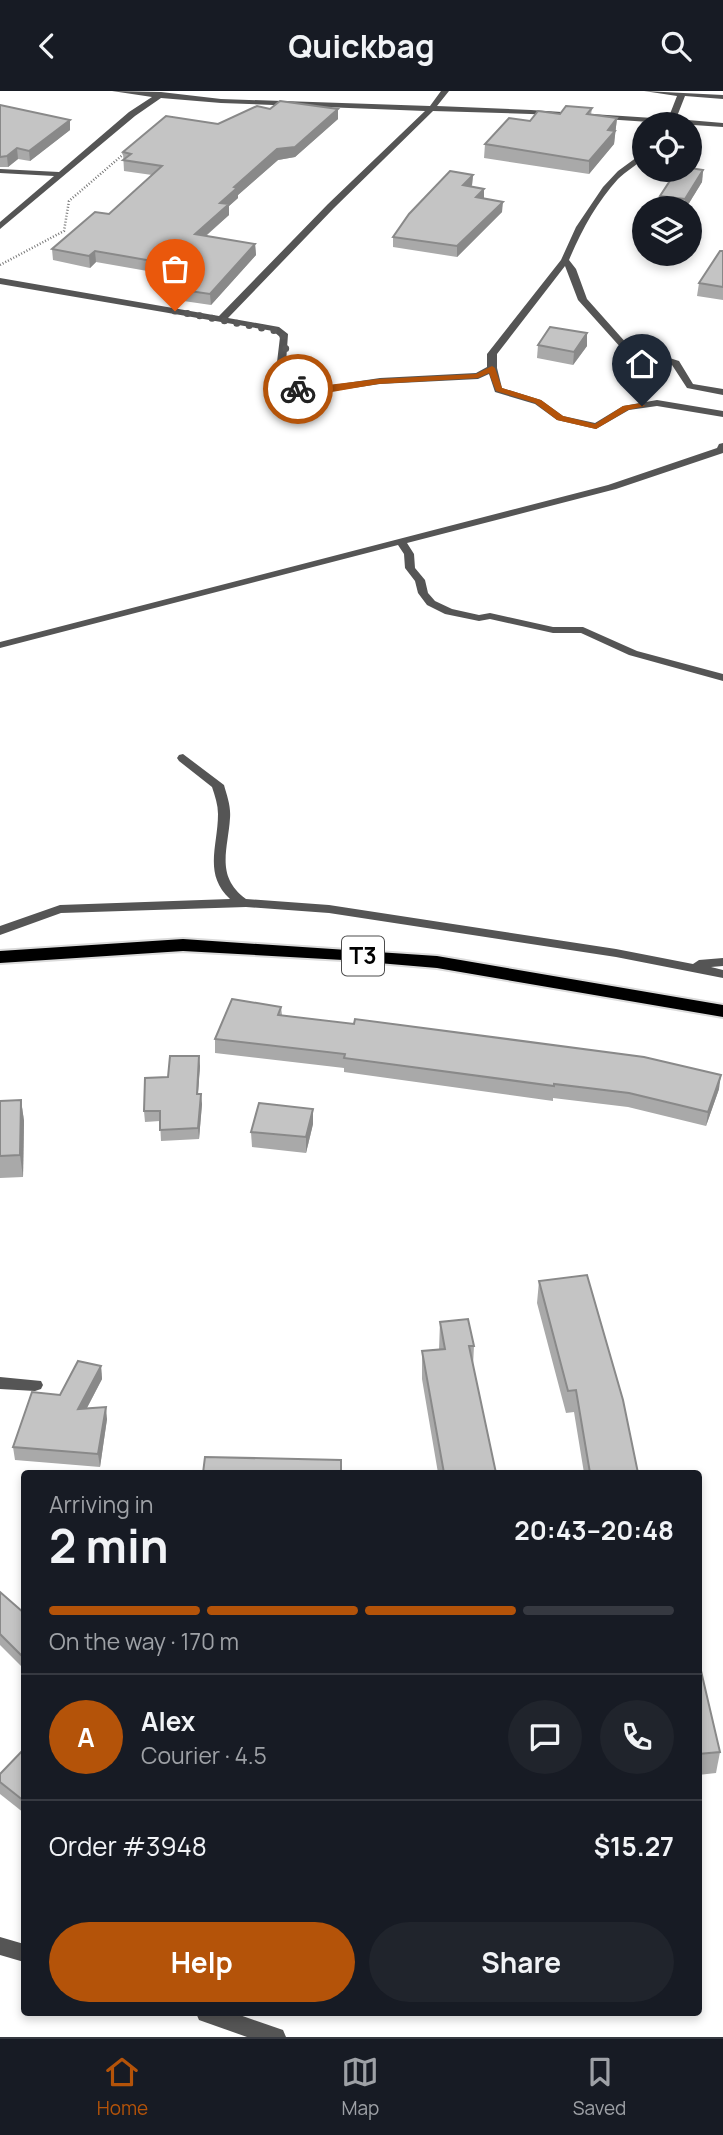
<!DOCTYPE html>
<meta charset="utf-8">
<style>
:root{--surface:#171b24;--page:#20242c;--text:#f1f3f6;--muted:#9ea1a6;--line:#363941;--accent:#b45309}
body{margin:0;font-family:Manrope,sans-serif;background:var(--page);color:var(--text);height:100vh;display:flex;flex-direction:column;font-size:26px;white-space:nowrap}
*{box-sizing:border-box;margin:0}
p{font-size:23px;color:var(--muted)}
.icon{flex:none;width:38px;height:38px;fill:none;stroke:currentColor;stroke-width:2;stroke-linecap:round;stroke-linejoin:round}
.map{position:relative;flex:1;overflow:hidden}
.side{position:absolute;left:21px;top:1379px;width:681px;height:546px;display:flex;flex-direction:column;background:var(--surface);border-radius:7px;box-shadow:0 4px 10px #0003}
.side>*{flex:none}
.fabs{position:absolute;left:632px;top:21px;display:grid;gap:14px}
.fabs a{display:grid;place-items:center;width:70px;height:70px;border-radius:50%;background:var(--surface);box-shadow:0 4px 10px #0003;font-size:35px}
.pin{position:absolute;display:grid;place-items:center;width:60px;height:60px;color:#fff;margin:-72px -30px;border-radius:50% 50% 50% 0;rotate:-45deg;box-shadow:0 0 7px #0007}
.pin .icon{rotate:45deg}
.courier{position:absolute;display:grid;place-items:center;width:70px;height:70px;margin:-35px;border:5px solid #b45309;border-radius:50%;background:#fff;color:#222;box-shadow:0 2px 9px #0007}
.headline em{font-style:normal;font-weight:700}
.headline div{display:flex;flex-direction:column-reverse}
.headline{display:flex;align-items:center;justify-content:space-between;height:119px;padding:0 28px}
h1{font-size:46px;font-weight:700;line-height:52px}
.bar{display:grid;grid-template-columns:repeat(4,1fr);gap:10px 7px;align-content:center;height:84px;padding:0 28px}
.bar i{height:9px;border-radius:5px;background:var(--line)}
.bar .on{background:var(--accent)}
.bar p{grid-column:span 4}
.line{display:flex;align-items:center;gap:18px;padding:0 28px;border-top:2px solid var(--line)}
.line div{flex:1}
.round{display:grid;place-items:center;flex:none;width:74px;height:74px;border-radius:37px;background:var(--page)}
.cta{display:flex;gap:14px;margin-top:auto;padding:14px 28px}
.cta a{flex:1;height:80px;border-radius:42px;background:var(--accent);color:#fff;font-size:28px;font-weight:700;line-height:80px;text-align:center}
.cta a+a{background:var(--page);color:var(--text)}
header{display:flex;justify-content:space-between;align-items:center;height:91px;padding:0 28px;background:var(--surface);font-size:32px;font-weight:700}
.dock{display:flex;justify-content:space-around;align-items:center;height:98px;border-top:2px solid var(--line);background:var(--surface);font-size:19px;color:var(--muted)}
.dock a{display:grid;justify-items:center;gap:4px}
.dock .on{color:var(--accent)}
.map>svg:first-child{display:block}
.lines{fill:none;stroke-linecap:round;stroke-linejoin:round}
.trunk-casing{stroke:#dbdbdb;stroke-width:4}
.path{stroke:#777;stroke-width:2.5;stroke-dasharray:1 2;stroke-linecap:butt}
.minor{fill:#555;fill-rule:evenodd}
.tertiary{fill:#555;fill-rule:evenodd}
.trunk{fill:#000;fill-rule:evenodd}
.wall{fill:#a9a9a9}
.shaded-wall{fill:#898989}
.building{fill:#c4c4c4;stroke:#898989;stroke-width:2}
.route{fill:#b45309}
.done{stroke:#595959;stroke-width:7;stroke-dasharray:0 12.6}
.labels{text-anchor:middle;stroke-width:7;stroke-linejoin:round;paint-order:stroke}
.shield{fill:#fff;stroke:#4c4c4c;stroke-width:2}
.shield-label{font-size:23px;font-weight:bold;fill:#000}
</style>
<header><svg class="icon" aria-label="back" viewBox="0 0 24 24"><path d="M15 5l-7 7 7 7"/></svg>Quickbag<svg class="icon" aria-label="search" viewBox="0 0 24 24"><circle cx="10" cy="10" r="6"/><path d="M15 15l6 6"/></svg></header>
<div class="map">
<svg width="723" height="1946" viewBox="0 0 723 1946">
<rect width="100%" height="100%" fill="#fff"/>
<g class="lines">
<!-- trunk casing -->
<g class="trunk-casing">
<polygon id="trunk" points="183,848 437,865 723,914 723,926 437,877 343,869 183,860 0,872 0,860"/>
</g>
<!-- path -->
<polyline class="path" points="0,174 64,140 69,110 126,61"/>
<!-- minor -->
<g class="minor">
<path d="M 112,0 L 161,1 L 221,8 L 430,15 L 441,0 L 449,0 L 437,15 L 531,19 L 668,28 L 677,5 L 644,0 L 723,4 L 723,8 L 685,5 L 676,28 L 723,32 L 723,36 L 531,23 L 433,20 L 334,117 L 228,227 L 279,236 L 288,243 L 285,287 L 292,293 L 313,297 L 380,287 L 476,282 L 487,276 L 487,263 L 561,169 L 576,136 L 603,96 L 618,80 L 644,61 L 644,67 C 636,75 626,80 618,88 C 597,111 581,140 569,169 L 576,178 L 587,208 L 628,254 L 679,270 L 693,293 L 723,298 L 723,304 L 687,297 L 672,274 L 622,258 L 578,209 L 565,175 L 497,263 L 497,277 L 502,297 L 541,309 L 563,325 L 595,332 L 623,315 L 657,309 L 723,320 L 723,326 L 657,315 L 629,319 L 596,338 L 557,329 L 535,313 L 495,301 L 489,283 L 478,288 L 380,293 L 313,303 L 285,297 L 275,288 L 280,246 L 273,240 L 0,193 L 0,187 L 219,225 L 328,113 L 425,20 L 221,12 L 161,7 L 135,25 L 0,138 L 0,131 L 54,85 L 0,82 L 0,78 L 59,81 L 129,21 L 152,6 Z"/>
<polygon points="723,352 723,362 616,398 407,452 414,463 415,477 425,489 428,502 435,510 452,518 479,524 490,522 553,536 583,536 637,560 723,583 723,590 629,564 581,542 553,542 490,528 479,530 445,523 427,514 418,502 415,490 405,477 404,463 398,454 0,557 0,551 608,394 717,357 719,353"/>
<path d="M 183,663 L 224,694 C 227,705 231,715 230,727 C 228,759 215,785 246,808 L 329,814 L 616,858 L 693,873 L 699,869 L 723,867 L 723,875 L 711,876 L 723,879 L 723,887 L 616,866 L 329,822 L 246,816 L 61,822 L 0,844 L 0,835 L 60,814 L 230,808 C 203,783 218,755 218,723 C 218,714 215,705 212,696 L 179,670 L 177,667 L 179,664 Z"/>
<polygon points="0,1286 41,1290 43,1294 41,1298 35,1300 0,1298"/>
</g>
<!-- tertiary -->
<g class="tertiary">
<polygon points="0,1846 24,1853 24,1871 0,1864"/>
<polygon points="196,1922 234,1922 283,1939 286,1946 247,1946 199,1929"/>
</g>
<!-- trunk -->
<use href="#trunk" class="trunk"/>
</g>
<!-- wall -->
<g class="wall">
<polygon points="0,14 70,39 30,70 18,68 8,76 0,76"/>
<polygon points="592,17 591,24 617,27 614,53 589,83 484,67 485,53 530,30"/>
<polygon points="270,18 338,28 295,66 278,69 238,104 238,107 229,115 229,124 206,145 255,153 256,164 211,214 163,207 162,196 176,185 96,171 90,177 53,169 52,158 109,123 152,84 124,80 123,61"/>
<polygon points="703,79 702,91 686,117 659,117 660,105"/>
<polygon points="473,84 472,94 471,96 484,108 502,121 457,166 393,156 393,146"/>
<polygon points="723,160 723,209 697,205 699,192"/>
<polygon points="587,242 587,255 573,274 537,267 538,254"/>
<polygon points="281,916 282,924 719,998 706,1035 628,1016 553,1007 553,1010 344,981 344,977 215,962 215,948"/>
<polygon points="200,975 198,1003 202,1013 199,1048 161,1050 160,1030 145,1031 144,1020 168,986"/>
<polygon points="21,1009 24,1030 23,1086 0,1087 0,1010"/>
<polygon points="313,1018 313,1033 306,1062 252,1056 251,1041"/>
<polygon points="539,1190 638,1382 584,1382 574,1321 566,1322 537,1212"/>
<polygon points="440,1231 474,1255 473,1275 496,1382 438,1382 422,1288 422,1260 439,1259"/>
<polygon points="101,1275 102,1288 87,1317 107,1328 100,1376 15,1369 13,1356 60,1304"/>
<polygon points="0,1501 24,1522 24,1578 0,1554"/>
<polygon points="698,1567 720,1661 716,1682 698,1684"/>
<polygon points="24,1658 24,1722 0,1703 0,1683"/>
</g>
<!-- shaded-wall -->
<g class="shaded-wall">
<polygon points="338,18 338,28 295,66 278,69 238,104 238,107 229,115 229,124 195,154 195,143 234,96 277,58"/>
<polygon points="617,27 614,53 589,83 589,70 608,39"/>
<polygon points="70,29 70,39 30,70 29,60"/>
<polygon points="17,57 18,68 8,76 7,65"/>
<polygon points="703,79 702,91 686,117 684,117 685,108"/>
<polygon points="473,84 472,94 463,105 463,94"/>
<polygon points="484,98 484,108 476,106"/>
<polygon points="503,111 502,121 457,166 457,155"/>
<polygon points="255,153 256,164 211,214 210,203"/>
<polygon points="95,160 96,171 90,177 89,165"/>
<polygon points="587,242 587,255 573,274 574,261"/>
<polygon points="199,965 200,975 197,1013 197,1003"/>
<polygon points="721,984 719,998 706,1035 708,1021"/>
<polygon points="201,1003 202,1013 199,1048 198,1037"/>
<polygon points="21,1009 24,1030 23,1086 20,1064"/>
<polygon points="313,1018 313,1033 306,1062 306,1046"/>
<polygon points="101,1275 102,1288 80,1330 78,1318"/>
<polygon points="106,1316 107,1328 100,1376 98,1363"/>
</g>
<!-- building -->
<g class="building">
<polygon points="280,10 338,18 295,56 277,58 234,96 237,97 220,112 229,113 195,143 255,153 210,203 162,196 187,176 95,160 89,165 52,158 95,121 109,123 162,75 123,69 131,63 123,61 166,25 218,33 257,15 270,18"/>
<polygon points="0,14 70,29 29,60 17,57 7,65 0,66"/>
<polygon points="566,15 592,17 587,23 617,27 608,39 615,40 589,70 485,53 509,27 530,30 538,20 560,23"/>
<polygon points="690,77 703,79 685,108 660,105 677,79 690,79"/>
<polygon points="450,80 473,84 463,94 484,98 476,106 503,111 457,155 393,146 409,123"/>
<polygon points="720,160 723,160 723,196 699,192"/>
<polygon points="550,236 587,242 574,261 538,254"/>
<polygon points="232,908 281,916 278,924 354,933 355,928 644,966 721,984 708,1021 629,1002 554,993 554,995 344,967 345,963 215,948"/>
<polygon points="170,965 199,965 197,1003 201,1003 198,1037 160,1039 160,1020 144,1020 145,987 168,986"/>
<polygon points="21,1009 20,1064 0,1065 0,1010"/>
<polygon points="259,1012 313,1018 306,1046 251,1041"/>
<polygon points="587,1184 623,1309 638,1382 590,1382 576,1299 568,1300 539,1190"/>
<polygon points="468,1228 474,1255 469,1255 496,1382 444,1382 422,1260 445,1258 440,1231"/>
<polygon points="78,1270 101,1275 78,1318 106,1316 98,1363 13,1356 32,1301 60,1304"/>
<polygon points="205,1366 341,1369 341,1382 203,1382"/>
<polygon points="0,1501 24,1522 24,1567 0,1543"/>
<polygon points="698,1567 720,1661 698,1663"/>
<polygon points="24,1658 24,1710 0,1691 0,1683"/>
</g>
<!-- route -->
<polygon class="route" points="492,275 495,277 502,297 541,309 563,325 595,333 623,315 642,312 645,315 628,319 596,338 557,329 535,312 496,300 489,282 478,287 378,293 332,301 294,298 378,288 476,283"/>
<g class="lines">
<!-- done -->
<polyline class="done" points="175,220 282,241 286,259 280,288 285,295 298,298"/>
</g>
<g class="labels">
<!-- shield labels -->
<rect class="shield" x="342" y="845.5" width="42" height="39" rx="5"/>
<g class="shield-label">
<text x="363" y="873">T3</text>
</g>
</g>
</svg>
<div class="fabs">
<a><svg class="icon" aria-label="locate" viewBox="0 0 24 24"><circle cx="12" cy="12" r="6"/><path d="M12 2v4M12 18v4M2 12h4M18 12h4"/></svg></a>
<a><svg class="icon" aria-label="layers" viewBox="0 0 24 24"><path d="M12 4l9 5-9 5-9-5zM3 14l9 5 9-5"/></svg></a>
</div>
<div class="pin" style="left:175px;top:220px;background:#ea580c"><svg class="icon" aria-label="bag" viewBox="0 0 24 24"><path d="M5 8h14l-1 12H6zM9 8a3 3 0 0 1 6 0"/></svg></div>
<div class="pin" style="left:642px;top:315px;background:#1f2937"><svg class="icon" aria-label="home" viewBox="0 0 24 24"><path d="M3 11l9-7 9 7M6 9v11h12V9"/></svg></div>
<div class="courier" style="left:298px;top:298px"><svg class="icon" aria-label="bike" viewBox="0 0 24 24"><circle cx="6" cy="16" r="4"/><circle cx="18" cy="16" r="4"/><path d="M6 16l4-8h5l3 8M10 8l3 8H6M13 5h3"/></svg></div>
<section class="side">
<div class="headline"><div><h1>2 min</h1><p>Arriving in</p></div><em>20:43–20:48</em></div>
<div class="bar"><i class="on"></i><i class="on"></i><i class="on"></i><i></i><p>On the way · 170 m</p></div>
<div class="line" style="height:126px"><b class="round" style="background:var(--accent);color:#fff">A</b><div><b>Alex</b><p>Courier · 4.5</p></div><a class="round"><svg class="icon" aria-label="chat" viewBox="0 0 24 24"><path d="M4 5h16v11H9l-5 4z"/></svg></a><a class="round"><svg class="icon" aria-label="phone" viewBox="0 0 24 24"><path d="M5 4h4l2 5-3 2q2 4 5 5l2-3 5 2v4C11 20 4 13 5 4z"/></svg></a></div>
<div class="line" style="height:91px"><div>Order #3948</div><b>$15.27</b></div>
<div class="cta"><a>Help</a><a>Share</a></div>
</section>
</div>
<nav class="dock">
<a class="on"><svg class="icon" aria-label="home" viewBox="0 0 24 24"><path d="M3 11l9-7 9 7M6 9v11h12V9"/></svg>Home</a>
<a><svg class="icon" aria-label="map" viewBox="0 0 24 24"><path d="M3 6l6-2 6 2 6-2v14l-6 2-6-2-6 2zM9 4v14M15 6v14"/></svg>Map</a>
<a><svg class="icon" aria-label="saved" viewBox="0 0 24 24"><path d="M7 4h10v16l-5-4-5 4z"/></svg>Saved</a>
</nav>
